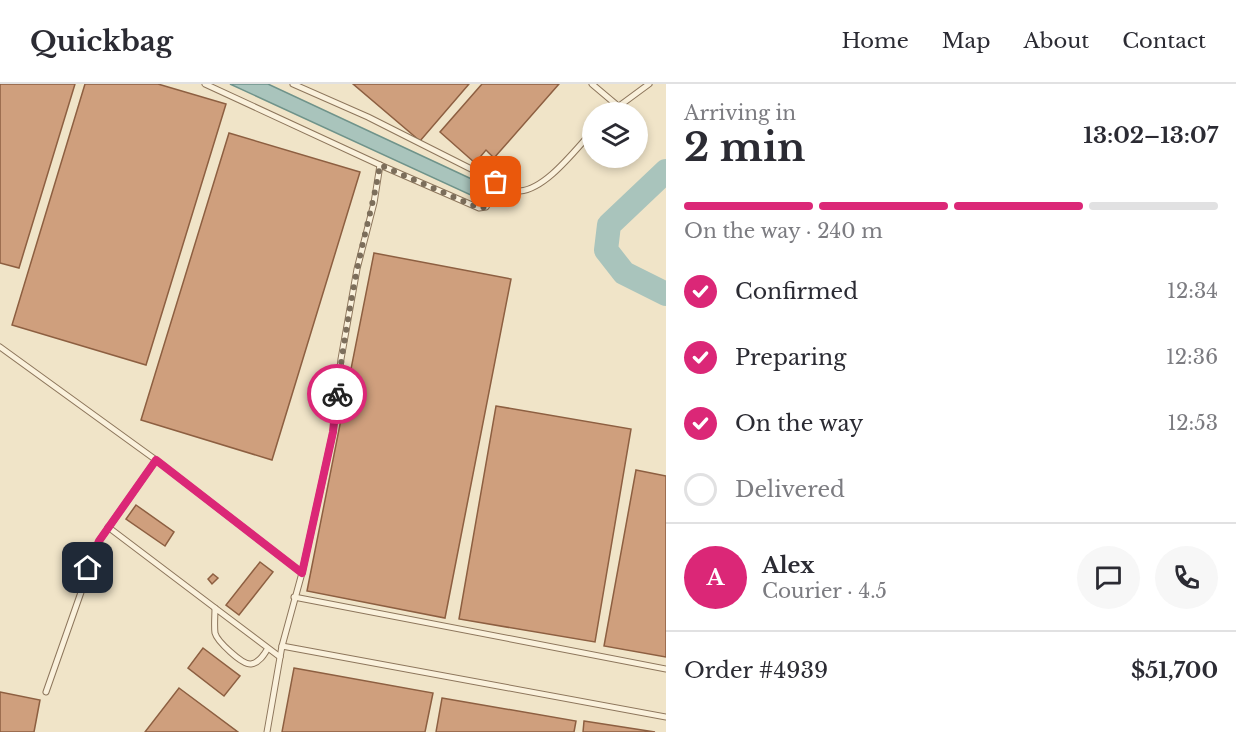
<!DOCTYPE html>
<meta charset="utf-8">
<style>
:root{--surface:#fff;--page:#f7f7f7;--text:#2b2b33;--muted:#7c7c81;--line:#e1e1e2;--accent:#db2777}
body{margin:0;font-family:"Libre Baskerville",serif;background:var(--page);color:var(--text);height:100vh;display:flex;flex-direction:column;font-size:22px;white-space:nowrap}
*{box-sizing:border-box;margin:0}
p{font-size:20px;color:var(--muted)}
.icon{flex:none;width:33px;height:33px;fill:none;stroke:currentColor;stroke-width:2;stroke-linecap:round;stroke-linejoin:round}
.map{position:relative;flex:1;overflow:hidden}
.panel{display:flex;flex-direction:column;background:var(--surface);width:570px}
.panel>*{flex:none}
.fabs{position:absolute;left:582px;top:18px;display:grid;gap:12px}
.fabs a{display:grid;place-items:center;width:66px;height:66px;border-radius:50%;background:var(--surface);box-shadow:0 3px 9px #0003;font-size:30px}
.pin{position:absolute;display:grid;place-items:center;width:51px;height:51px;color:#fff;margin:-26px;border-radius:12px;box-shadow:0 3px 9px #0006}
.courier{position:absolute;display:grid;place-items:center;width:60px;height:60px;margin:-30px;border:4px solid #db2777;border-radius:50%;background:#fff;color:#222;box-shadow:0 2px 8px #0007}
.overview em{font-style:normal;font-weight:800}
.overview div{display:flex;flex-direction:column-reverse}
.overview{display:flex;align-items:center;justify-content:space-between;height:102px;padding:0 18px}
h1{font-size:39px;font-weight:800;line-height:45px}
.bar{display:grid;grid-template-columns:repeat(4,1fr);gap:9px 6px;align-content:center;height:72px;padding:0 18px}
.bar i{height:8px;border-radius:4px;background:var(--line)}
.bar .current{background:var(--accent)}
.bar p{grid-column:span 4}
.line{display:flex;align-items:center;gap:15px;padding:0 18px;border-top:2px solid var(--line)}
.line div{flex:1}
.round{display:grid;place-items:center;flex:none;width:63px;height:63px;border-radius:32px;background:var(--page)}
ol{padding:0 18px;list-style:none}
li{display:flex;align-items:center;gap:18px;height:66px}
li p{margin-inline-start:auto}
li .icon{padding:6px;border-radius:50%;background:var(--accent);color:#fff;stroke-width:4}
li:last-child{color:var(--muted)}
li i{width:33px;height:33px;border:3px solid var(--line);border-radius:50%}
header{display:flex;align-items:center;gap:36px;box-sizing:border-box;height:84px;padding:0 30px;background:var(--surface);border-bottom:2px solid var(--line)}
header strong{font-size:28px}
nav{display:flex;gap:33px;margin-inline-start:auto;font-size:21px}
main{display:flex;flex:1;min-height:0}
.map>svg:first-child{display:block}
.water{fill:#a9c4bc;stroke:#6f938a;stroke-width:1.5}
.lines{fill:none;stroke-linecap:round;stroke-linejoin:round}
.river{stroke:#a9c4bc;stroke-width:24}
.building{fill:#cf9f7d;stroke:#8d5f41;stroke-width:1.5}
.lane-casing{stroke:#8d765c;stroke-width:7}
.lane{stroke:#faf1dc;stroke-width:5}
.done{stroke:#7c6e5b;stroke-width:6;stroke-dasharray:0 10.8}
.route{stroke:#db2777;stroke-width:8}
</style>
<header>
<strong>Quickbag</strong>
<nav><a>Home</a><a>Map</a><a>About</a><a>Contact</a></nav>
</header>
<main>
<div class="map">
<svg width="666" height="648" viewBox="0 0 666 648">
<rect width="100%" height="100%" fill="#f0e4c8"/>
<!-- water -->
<polygon class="water" points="230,0 268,0 478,98 475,113"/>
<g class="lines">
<!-- river -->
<polyline class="river" points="666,87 609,141 606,166 624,189 666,210"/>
</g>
<!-- building -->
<g class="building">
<polygon points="0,0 75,0 19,184 0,179"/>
<polygon points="85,0 158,0 226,20 146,281 12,241"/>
<polygon points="353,0 469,0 420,57"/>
<polygon points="482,0 559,0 494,74 486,66 475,79 440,48"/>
<polygon points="229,49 360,88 272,376 141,336"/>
<polygon points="374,169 511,195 445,534 307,507"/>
<polygon points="496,322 631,345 595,558 459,535"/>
<polygon points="636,386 666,392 666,573 604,562"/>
<polygon points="136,421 174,448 165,462 126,435"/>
<polygon points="260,478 273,488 239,531 226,521"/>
<polygon points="213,490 218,494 212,500 208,495"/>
<polygon points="203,564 240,592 224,612 188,584"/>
<polygon points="294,584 433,609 425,648 282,648"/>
<polygon points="179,604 238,648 145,648"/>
<polygon points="0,608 40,616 34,648 0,648"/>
<polygon points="442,614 576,637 574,648 436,648"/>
<polygon points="584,637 655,648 583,648"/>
</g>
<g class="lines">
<!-- lane casing -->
<g class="lane-casing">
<g id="lane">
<polyline points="205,0 380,81 479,124 486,123 497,103"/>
<polyline points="293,0 368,33 491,95 496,98 497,103"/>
<polyline points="592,0 618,22"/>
<polyline points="611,28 649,0"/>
<path d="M 497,103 C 504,104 513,108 520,107 C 546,105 575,66 592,48"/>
<polyline points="0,263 156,376 302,489"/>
<polyline points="108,443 215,524"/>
<polyline points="294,513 666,585"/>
<polyline points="282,562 666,633"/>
<path d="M 268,564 C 264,571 259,579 251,580 C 242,581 217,557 215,549 C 214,541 215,532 215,524 L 280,573"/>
<polyline points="46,608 99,457 156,376"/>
<polyline points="267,648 282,562 302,489 333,348 341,275 357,185 374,119 380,81"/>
</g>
</g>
<!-- lane -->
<use href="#lane" class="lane"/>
</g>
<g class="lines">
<!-- done -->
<path class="done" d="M 337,310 C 342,269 349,227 357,186 C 364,151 374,117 380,81 L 479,124 L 486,123 C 491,116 497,107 496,98"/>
<!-- route -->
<polyline class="route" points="88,484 99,457 156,376 302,489 333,348 337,310"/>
</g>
</svg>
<div class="fabs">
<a><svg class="icon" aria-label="layers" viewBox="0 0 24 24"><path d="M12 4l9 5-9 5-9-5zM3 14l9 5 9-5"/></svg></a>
</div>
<div class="pin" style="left:496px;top:98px;background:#ea580c"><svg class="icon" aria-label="bag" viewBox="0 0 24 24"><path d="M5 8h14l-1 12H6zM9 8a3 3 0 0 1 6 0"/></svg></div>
<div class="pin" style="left:88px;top:484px;background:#1f2937"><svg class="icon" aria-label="home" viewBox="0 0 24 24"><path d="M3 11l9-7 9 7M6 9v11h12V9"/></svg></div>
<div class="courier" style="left:337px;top:310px"><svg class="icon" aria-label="bike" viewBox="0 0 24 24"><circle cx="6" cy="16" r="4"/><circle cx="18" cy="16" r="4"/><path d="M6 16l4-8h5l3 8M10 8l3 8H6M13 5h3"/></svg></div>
</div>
<section class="panel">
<div class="overview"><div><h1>2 min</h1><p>Arriving in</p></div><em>13:02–13:07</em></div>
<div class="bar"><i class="current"></i><i class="current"></i><i class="current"></i><i></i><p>On the way · 240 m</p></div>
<ol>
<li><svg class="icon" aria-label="check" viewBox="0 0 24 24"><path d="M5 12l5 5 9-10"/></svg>Confirmed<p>12:34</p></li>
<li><svg class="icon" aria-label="check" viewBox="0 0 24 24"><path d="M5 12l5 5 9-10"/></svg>Preparing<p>12:36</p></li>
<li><svg class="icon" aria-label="check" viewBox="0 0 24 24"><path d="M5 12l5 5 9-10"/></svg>On the way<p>12:53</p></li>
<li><i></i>Delivered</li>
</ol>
<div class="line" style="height:108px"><b class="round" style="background:var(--accent);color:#fff">A</b><div><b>Alex</b><p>Courier · 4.5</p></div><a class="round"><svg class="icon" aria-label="chat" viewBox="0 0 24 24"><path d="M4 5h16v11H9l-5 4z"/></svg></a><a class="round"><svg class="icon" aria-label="phone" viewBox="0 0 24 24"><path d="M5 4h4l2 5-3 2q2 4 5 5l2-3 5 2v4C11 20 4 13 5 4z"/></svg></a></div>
<div class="line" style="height:78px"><div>Order #4939</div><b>$51,700</b></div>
</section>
</main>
